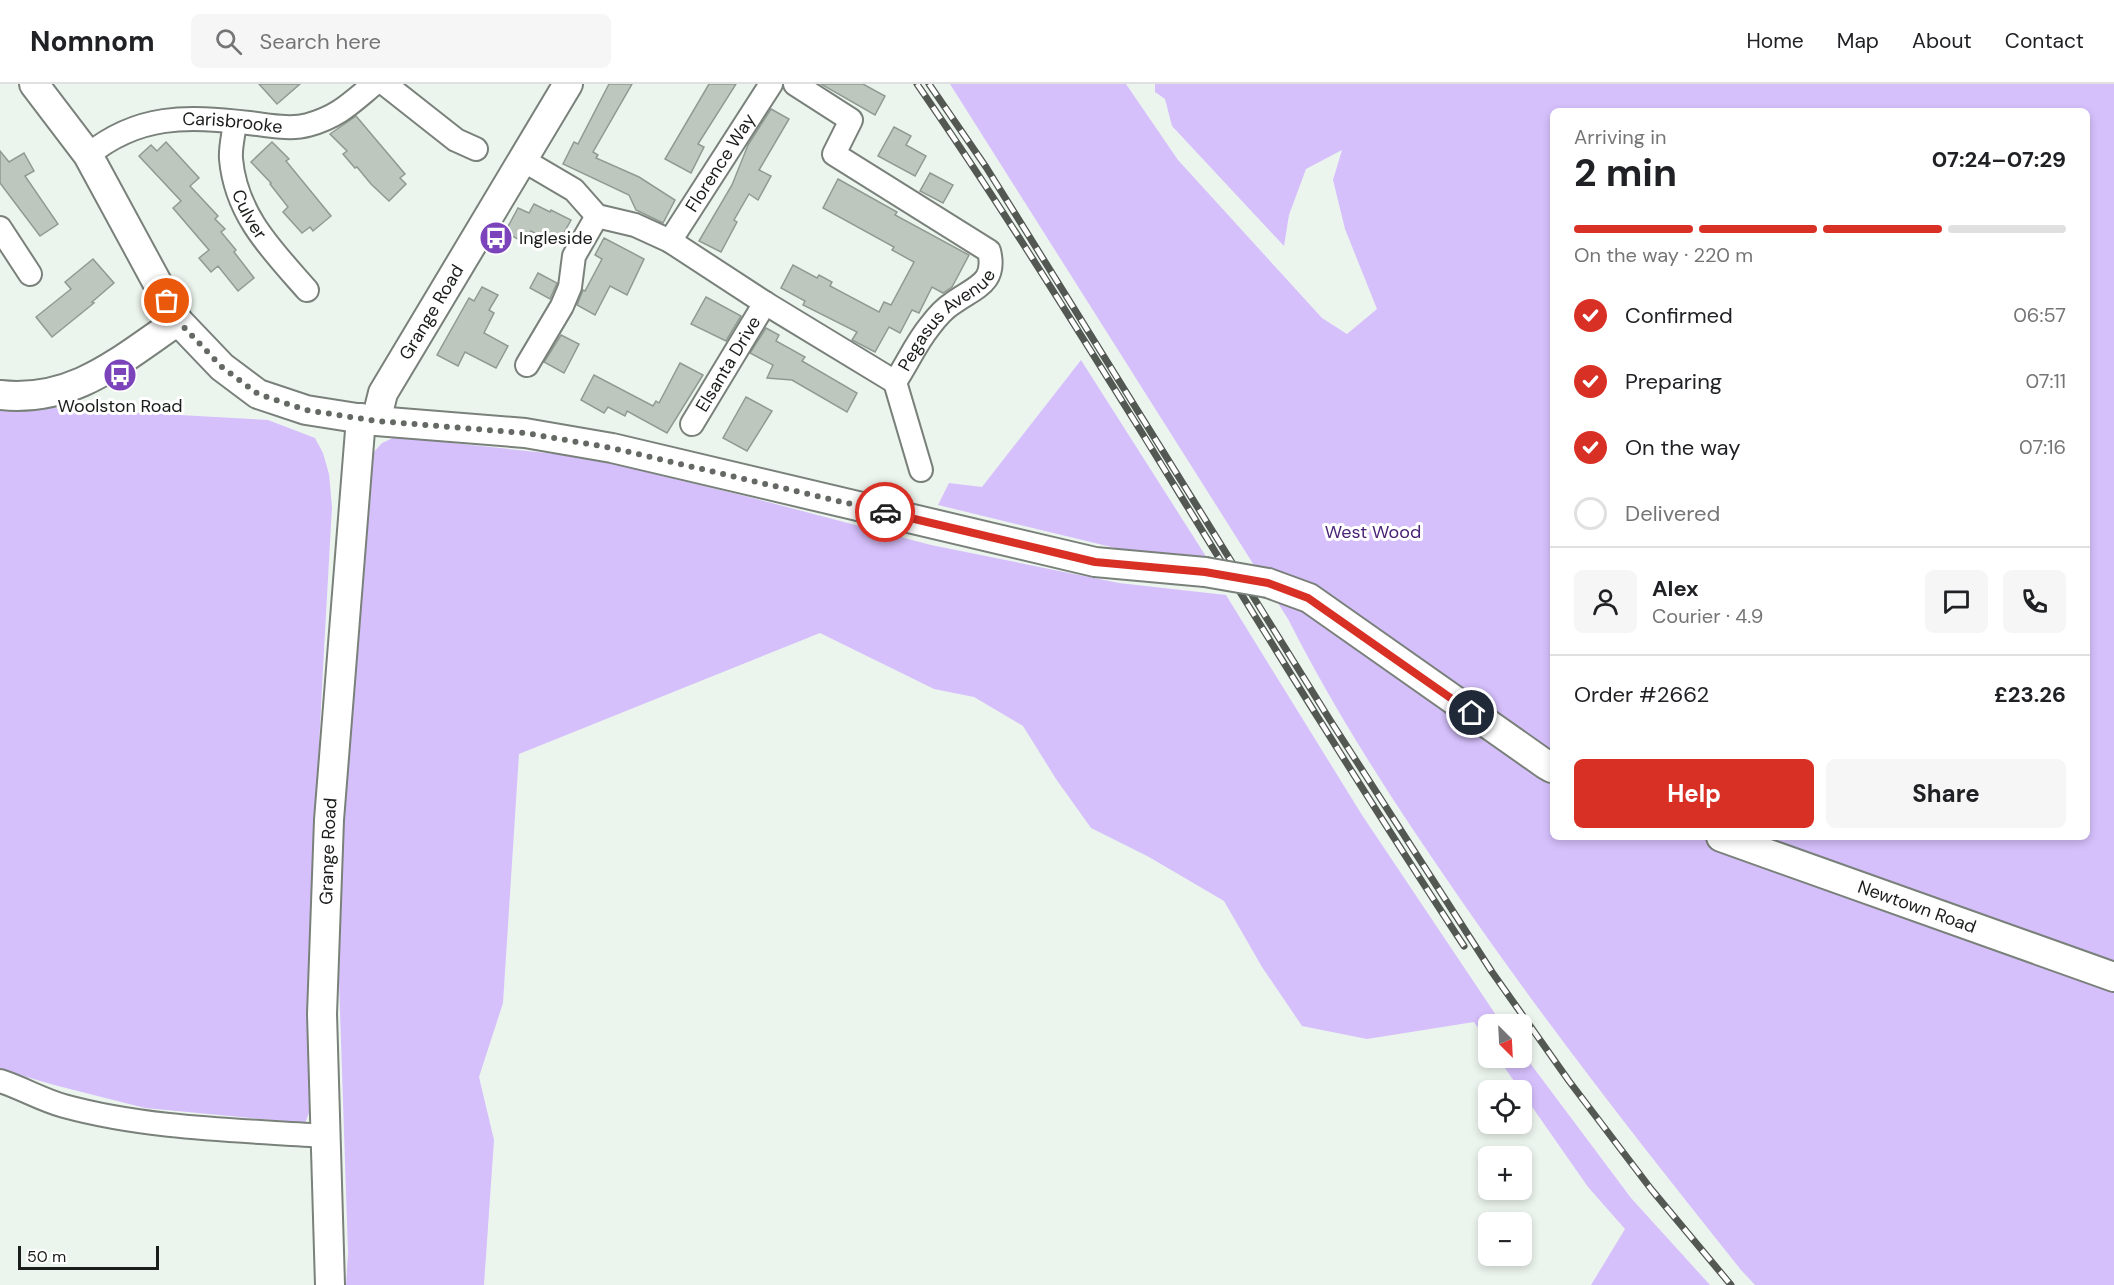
<!DOCTYPE html>
<meta charset="utf-8">
<style>
:root{--surface:#fff;--page:#f6f6f6;--text:#202124;--muted:#757577;--line:#e0e0e0;--accent:#d93025}
body{margin:0;font-family:"DM Sans",sans-serif;background:var(--page);color:var(--text);height:100vh;display:flex;flex-direction:column;font-size:22px;white-space:nowrap}
*{box-sizing:border-box;margin:0}
p{font-size:20px;color:var(--muted)}
.icon{flex:none;width:33px;height:33px;fill:none;stroke:currentColor;stroke-width:2;stroke-linecap:round;stroke-linejoin:round}
.map{position:relative;flex:1;overflow:hidden}
.side{position:absolute;left:1550px;top:24px;width:540px;height:732px;display:flex;flex-direction:column;background:var(--surface);border-radius:9px;box-shadow:0 3px 9px #0003}
.side>*{flex:none}
.needle{width:39px;rotate:156deg}
.fabs{position:absolute;left:1478px;top:930px;display:grid;gap:12px}
.fabs a{display:grid;place-items:center;width:54px;height:54px;border-radius:9px;background:var(--surface);box-shadow:0 3px 9px #0003;font-size:30px}
.scale{position:absolute;left:18px;bottom:15px;width:141px;box-sizing:border-box;padding-left:6px;border:3px solid #1a1d1a;border-top:0;font-size:16px;line-height:21px;white-space:nowrap;color:#1a1d1a;-webkit-text-stroke:4px #fff;paint-order:stroke}
.pin{position:absolute;display:grid;place-items:center;width:51px;height:51px;color:#fff;margin:-26px;border:3px solid #fff;border-radius:50%;box-shadow:0 2px 6px #0007}
.courier{position:absolute;display:grid;place-items:center;width:60px;height:60px;margin:-30px;border:4px solid #d93025;border-radius:50%;background:#fff;color:#222;box-shadow:0 2px 8px #0007}
.summary em{font-style:normal;font-weight:700}
.summary div{display:flex;flex-direction:column-reverse}
.summary{display:flex;align-items:center;justify-content:space-between;height:102px;padding:0 24px}
h1{font-size:39px;font-weight:700;line-height:45px}
.bar{display:grid;grid-template-columns:repeat(4,1fr);gap:9px 6px;align-content:center;height:72px;padding:0 24px}
.bar i{height:8px;border-radius:4px;background:var(--line)}
.bar .current{background:var(--accent)}
.bar p{grid-column:span 4}
.line{display:flex;align-items:center;gap:15px;padding:0 24px;border-top:2px solid var(--line)}
.line div{flex:1}
.round{display:grid;place-items:center;flex:none;width:63px;height:63px;border-radius:9px;background:var(--page)}
ol{padding:0 24px;list-style:none}
li{display:flex;align-items:center;gap:18px;height:66px}
li p{margin-inline-start:auto}
li .icon{padding:6px;border-radius:50%;background:var(--accent);color:#fff;stroke-width:4}
li:last-child{color:var(--muted)}
li i{width:33px;height:33px;border:3px solid var(--line);border-radius:50%}
.primary-button{display:flex;gap:12px;margin-top:auto;padding:12px 24px}
.primary-button a{flex:1;height:69px;border-radius:9px;background:var(--accent);color:#fff;font-size:24px;font-weight:700;line-height:69px;text-align:center}
.primary-button a+a{background:var(--page);color:var(--text)}
header{display:flex;align-items:center;gap:36px;box-sizing:border-box;height:84px;padding:0 30px;background:var(--surface);border-bottom:2px solid var(--line)}
header strong{font-size:28px}
nav{display:flex;gap:33px;margin-inline-start:auto;font-size:21px}
.search{width:420px;height:54px;background:var(--page);display:flex;align-items:center;gap:15px;box-sizing:border-box;padding:0 21px;border-radius:9px;color:var(--muted);font-size:22px}
.map>svg:first-child{display:block}
.green{fill:#d6c0fc;fill-rule:evenodd}
.building{fill:#bec7be;stroke:#919a92;stroke-width:1.5}
.lines{fill:none;stroke-linecap:round;stroke-linejoin:round}
.minor-casing{stroke:#79817a;stroke-width:26}
.tertiary-casing{stroke:#79817a;stroke-width:32}
.minor{stroke:#fff;stroke-width:22}
.tertiary{stroke:#fff;stroke-width:28}
.rail-casing{stroke:#535853;stroke-width:7}
.rail{stroke:#fff;stroke-width:4.5;stroke-dasharray:14;stroke-linecap:butt}
.tertiary-bridge-casing{stroke:#79817a;stroke-width:32;stroke-linecap:butt}
.tertiary-bridge{stroke:#fff;stroke-width:28}
.done{stroke:#646964;stroke-width:6;stroke-dasharray:0 10.8}
.route{stroke:#d93025;stroke-width:8}
.labels{text-anchor:middle;stroke-width:6;stroke-linejoin:round;paint-order:stroke}
.street-label{font-size:18px;fill:#1a1d1a;stroke:#fff}
.poi-label{font-size:18px;fill:#1a1d1a;stroke:#fff;text-anchor:start}
.park-label{font-size:18px;fill:#4a2476;stroke:#fff}
</style>
<header>
<strong>Nomnom</strong>
<div class="search"><svg class="icon" aria-label="search" viewBox="0 0 24 24"><circle cx="10" cy="10" r="6"/><path d="M15 15l6 6"/></svg>Search here</div>
<nav><a>Home</a><a>Map</a><a>About</a><a>Contact</a></nav>
</header>
<div class="map">
<svg width="2114" height="1201" viewBox="0 0 2114 1201">
<rect width="100%" height="100%" fill="#ecf5ed"/>
<!-- green -->
<g class="green">
<path d="M 950,0 L 1126,0 L 1178,76 L 1322,234 L 1347,250 L 1377,225 L 1345,145 L 1333,96 L 1342,66 L 1306,85 L 1289,131 L 1284,162 L 1172,42 L 1165,15 L 1155,8 L 1155,0 L 2114,0 L 2114,1201 L 1755,1201 L 1741,1186 C 1642,1062 1544,937 1454,806 C 1394,719 1336,630 1288,535 ZM 1552,27 L 2086,27 L 2086,753 L 1552,753 Z"/>
<polygon points="1081,276 1207,474 1132,468 938,421 949,399 982,403"/>
<path d="M 0,321 L 268,336 L 315,354 L 323,369 L 329,390 L 332,423 C 321,623 308,823 311,1024 L 305,1039 L 145,1024 L 54,1001 L 0,985 Z"/>
<polygon points="395,353 585,373 753,414 931,461 1119,499 1226,511 1362,731 1502,940 1488,940 1488,958 1474,938 1367,955 1302,942 1262,883 1224,817 1149,773 1091,744 1056,695 1023,642 974,613 934,605 820,549 519,670 503,919 479,993 494,1056 484,1201 346,1201 348,1169 339,897 343,687 372,370 382,359"/>
<polygon points="1521,967 1631,1114 1710,1201 1591,1201 1625,1145 1588,1103 1498,974 1521,974"/>
</g>
<!-- building -->
<g class="building">
<polygon points="259,0 300,0 277,20"/>
<polygon points="609,0 632,0 593,68 598,71 596,74 639,93 675,116 663,139 636,126 629,111 563,80 574,58 578,60"/>
<polygon points="709,0 736,0 698,60 704,63 691,89 665,75"/>
<polygon points="821,0 863,0 885,12 875,31"/>
<polygon points="771,25 789,35 759,86 771,92 758,116 749,110 734,136 737,138 721,168 699,157 732,101 748,61"/>
<polygon points="356,32 405,90 400,94 406,100 389,117 371,100 357,83 355,84 343,70 347,67 330,50"/>
<polygon points="894,43 911,52 906,61 926,72 915,92 878,72"/>
<polygon points="166,58 199,94 190,102 218,132 215,135 225,145 221,148 236,166 234,168 254,194 238,207 218,182 211,188 199,174 209,166 173,124 181,117 139,72 151,61 157,67"/>
<polygon points="272,58 289,75 286,77 331,132 313,147 310,143 302,149 283,128 288,123 270,100 271,99 251,78"/>
<polygon points="0,67 9,78 24,69 34,87 25,92 58,140 40,152 0,99"/>
<polygon points="930,89 953,101 943,119 920,107"/>
<polygon points="838,95 897,128 895,131 969,171 952,203 943,209 932,203 919,229 912,226 900,249 889,243 875,268 852,256 857,248 803,221 805,217 781,204 793,181 817,194 819,191 832,198 830,202 879,228 884,218 891,221 914,178 892,166 894,163 823,124"/>
<polygon points="534,120 550,128 551,126 571,136 557,161 531,147 525,159 505,148 518,124 529,129"/>
<polygon points="604,154 644,175 627,211 610,202 595,231 577,221 583,206 585,207 602,175 595,171"/>
<polygon points="93,175 114,199 92,218 94,219 52,253 36,233 71,205 65,198"/>
<polygon points="538,189 557,199 550,215 530,204"/>
<polygon points="482,203 498,211 489,226 494,229 484,249 508,262 496,284 465,268 458,282 437,271 469,214 474,217"/>
<polygon points="706,213 741,232 726,257 691,240"/>
<polygon points="766,244 779,251 776,257 805,273 802,277 857,309 847,328 792,296 767,294 773,281 750,269"/>
<polygon points="561,251 579,260 564,289 544,278"/>
<polygon points="680,279 703,291 667,349 627,327 625,332 608,323 604,329 581,316 594,291 653,322 656,317 659,319"/>
<polygon points="746,313 772,327 747,367 723,354"/>
</g>
<g class="lines">
<!-- minor casing -->
<g class="minor-casing">
<g id="minor">
<polyline points="385,0 456,56 476,65"/>
<path id="s1" d="M 235,38 C 234,49 230,63 231,75 C 236,131 272,166 307,206"/>
<path id="s2" d="M 88,71 C 139,30 186,32 249,39 C 268,41 290,46 308,41 C 338,33 351,19 374,0"/>
<path id="s3" d="M 523,76 L 574,106 L 597,132 L 635,141 L 670,157 L 765,219 L 895,298 C 907,280 916,259 930,242 C 936,234 945,224 953,219 C 975,203 997,199 989,167 L 834,70 L 851,36 L 795,0"/>
<polyline points="0,144 30,190"/>
<path id="s4" d="M 670,157 L 771,0"/>
<polyline points="527,281 562,222 570,203 574,172 597,132"/>
<polyline points="895,298 921,386"/>
<path id="s5" d="M 692,340 L 765,219"/>
<path d="M 0,997 C 22,1004 42,1016 64,1022 C 148,1045 239,1046 325,1052"/>
</g>
</g>
<!-- tertiary casing -->
<g class="tertiary-casing">
<g id="tertiary">
<polyline points="34,0 88,71 178,237 222,283 258,310 306,326 376,337 525,349 612,364 1095,478 1205,488"/>
<path d="M 0,311 C 74,319 120,276 178,237"/>
<path id="s6" d="M 376,337 L 383,309 L 568,0"/>
<polyline points="1268,499 1309,514 1545,680 1552,684"/>
<path id="s7" d="M 1721,753 L 2114,893"/>
<path id="s8" d="M 330,1201 L 322,930 L 329,736 L 361,334"/>
</g>
</g>
<!-- minor -->
<use href="#minor" class="minor"/>
<!-- tertiary -->
<use href="#tertiary" class="tertiary"/>
<!-- rail casing -->
<g class="rail-casing">
<g id="rail">
<path d="M 917,0 C 996,114 1069,232 1142,349 C 1248,521 1353,693 1464,862"/>
<polyline points="929,0 986,83 1330,636 1492,888 1569,997 1651,1105 1731,1201"/>
</g>
</g>
<!-- rail -->
<use href="#rail" class="rail"/>
<!-- tertiary-bridge casing -->
<g class="tertiary-bridge-casing">
<polyline id="tertiary-bridge" points="1205,488 1268,499"/>
</g>
<!-- tertiary-bridge -->
<use href="#tertiary-bridge" class="tertiary-bridge"/>
</g>
<g class="lines">
<!-- done -->
<polyline class="done" points="167,217 178,237 222,283 258,310 306,326 376,337 525,349 612,364 885,428"/>
<!-- route -->
<polyline class="route" points="885,428 1095,478 1205,488 1268,499 1308,514 1472,629"/>
</g>
<!-- icons -->
<defs>
<g id="bus-disc" transform="scale(1.725)"><circle r="9.5" fill="#7b44bb" stroke="#fff"/><path d="M-5-6H5V4H4V6H2V4H-2V6H-4V4H-5ZM-3.5-4V0h7V-4ZM-3.5 1.2v1.5H-2V1.2ZM2 1.2v1.5H3.5V1.2Z" fill="#fff"/></g>
</defs>
<g fill-rule="evenodd">
<use href="#bus-disc" x="496" y="154"/>
<use href="#bus-disc" x="120" y="291"/>
</g>
<g class="labels">
<!-- street labels -->
<g class="street-label">
<text dy="6" stroke="none"><textPath href="#s2" startOffset="153">Carisbrooke</textPath></text>
<text dy="6" stroke="none"><textPath href="#s4" startOffset="93">Florence Way</textPath></text>
<text dy="6" stroke="none"><textPath href="#s1" startOffset="96">Culver</textPath></text>
<text dy="6" stroke="none"><textPath href="#s6" startOffset="123">Grange Road</textPath></text>
<text dy="6" stroke="none"><textPath href="#s3" startOffset="519">Pegasus Avenue</textPath></text>
<text dy="6" stroke="none"><textPath href="#s5" startOffset="70">Elsanta Drive</textPath></text>
<text dy="6" stroke="none"><textPath href="#s8" startOffset="434">Grange Road</textPath></text>
<text dy="6" stroke="none"><textPath href="#s7" startOffset="208">Newtown Road</textPath></text>
</g>
<!-- poi labels -->
<g class="poi-label">
<text x="519" y="160">Ingleside</text>
<text x="120" y="328" text-anchor="middle">Woolston Road</text>
</g>
<!-- park labels -->
<g class="park-label">
<text x="1373" y="454">West Wood</text>
</g>
</g>
</svg>
<div class="fabs">
<a><svg class="needle" viewBox="-14 -14 28 28"><path d="M0-13l5 13h-10z" fill="#e53935"/><path d="M0 13l5-13h-10z" fill="#757577"/></svg></a>
<a><svg class="icon" aria-label="locate" viewBox="0 0 24 24"><circle cx="12" cy="12" r="6"/><path d="M12 2v4M12 18v4M2 12h4M18 12h4"/></svg></a>
<a>+</a>
<a>−</a>
</div>
<div class="scale">50 m</div>
<div class="pin" style="left:167px;top:217px;background:#ea580c"><svg class="icon" aria-label="bag" viewBox="0 0 24 24"><path d="M5 8h14l-1 12H6zM9 8a3 3 0 0 1 6 0"/></svg></div>
<div class="pin" style="left:1472px;top:629px;background:#1f2937"><svg class="icon" aria-label="home" viewBox="0 0 24 24"><path d="M3 11l9-7 9 7M6 9v11h12V9"/></svg></div>
<div class="courier" style="left:885px;top:428px"><svg class="icon" aria-label="car" viewBox="0 0 24 24"><path d="M5 17H2v-5l4-1 3-4h7l3 4 3 1v5h-3M9 17h6M6 11h13"/><circle cx="7" cy="17" r="2"/><circle cx="17" cy="17" r="2"/></svg></div>
<section class="side">
<div class="summary"><div><h1>2 min</h1><p>Arriving in</p></div><em>07:24–07:29</em></div>
<div class="bar"><i class="current"></i><i class="current"></i><i class="current"></i><i></i><p>On the way · 220 m</p></div>
<ol>
<li><svg class="icon" aria-label="check" viewBox="0 0 24 24"><path d="M5 12l5 5 9-10"/></svg>Confirmed<p>06:57</p></li>
<li><svg class="icon" aria-label="check" viewBox="0 0 24 24"><path d="M5 12l5 5 9-10"/></svg>Preparing<p>07:11</p></li>
<li><svg class="icon" aria-label="check" viewBox="0 0 24 24"><path d="M5 12l5 5 9-10"/></svg>On the way<p>07:16</p></li>
<li><i></i>Delivered</li>
</ol>
<div class="line" style="height:108px"><a class="round"><svg class="icon" aria-label="person" viewBox="0 0 24 24"><circle cx="12" cy="8" r="4"/><path d="M4 21q1-7 8-7t8 7"/></svg></a><div><b>Alex</b><p>Courier · 4.9</p></div><a class="round"><svg class="icon" aria-label="chat" viewBox="0 0 24 24"><path d="M4 5h16v11H9l-5 4z"/></svg></a><a class="round"><svg class="icon" aria-label="phone" viewBox="0 0 24 24"><path d="M5 4h4l2 5-3 2q2 4 5 5l2-3 5 2v4C11 20 4 13 5 4z"/></svg></a></div>
<div class="line" style="height:78px"><div>Order #2662</div><b>£23.26</b></div>
<div class="primary-button"><a>Help</a><a>Share</a></div>
</section>
</div>
